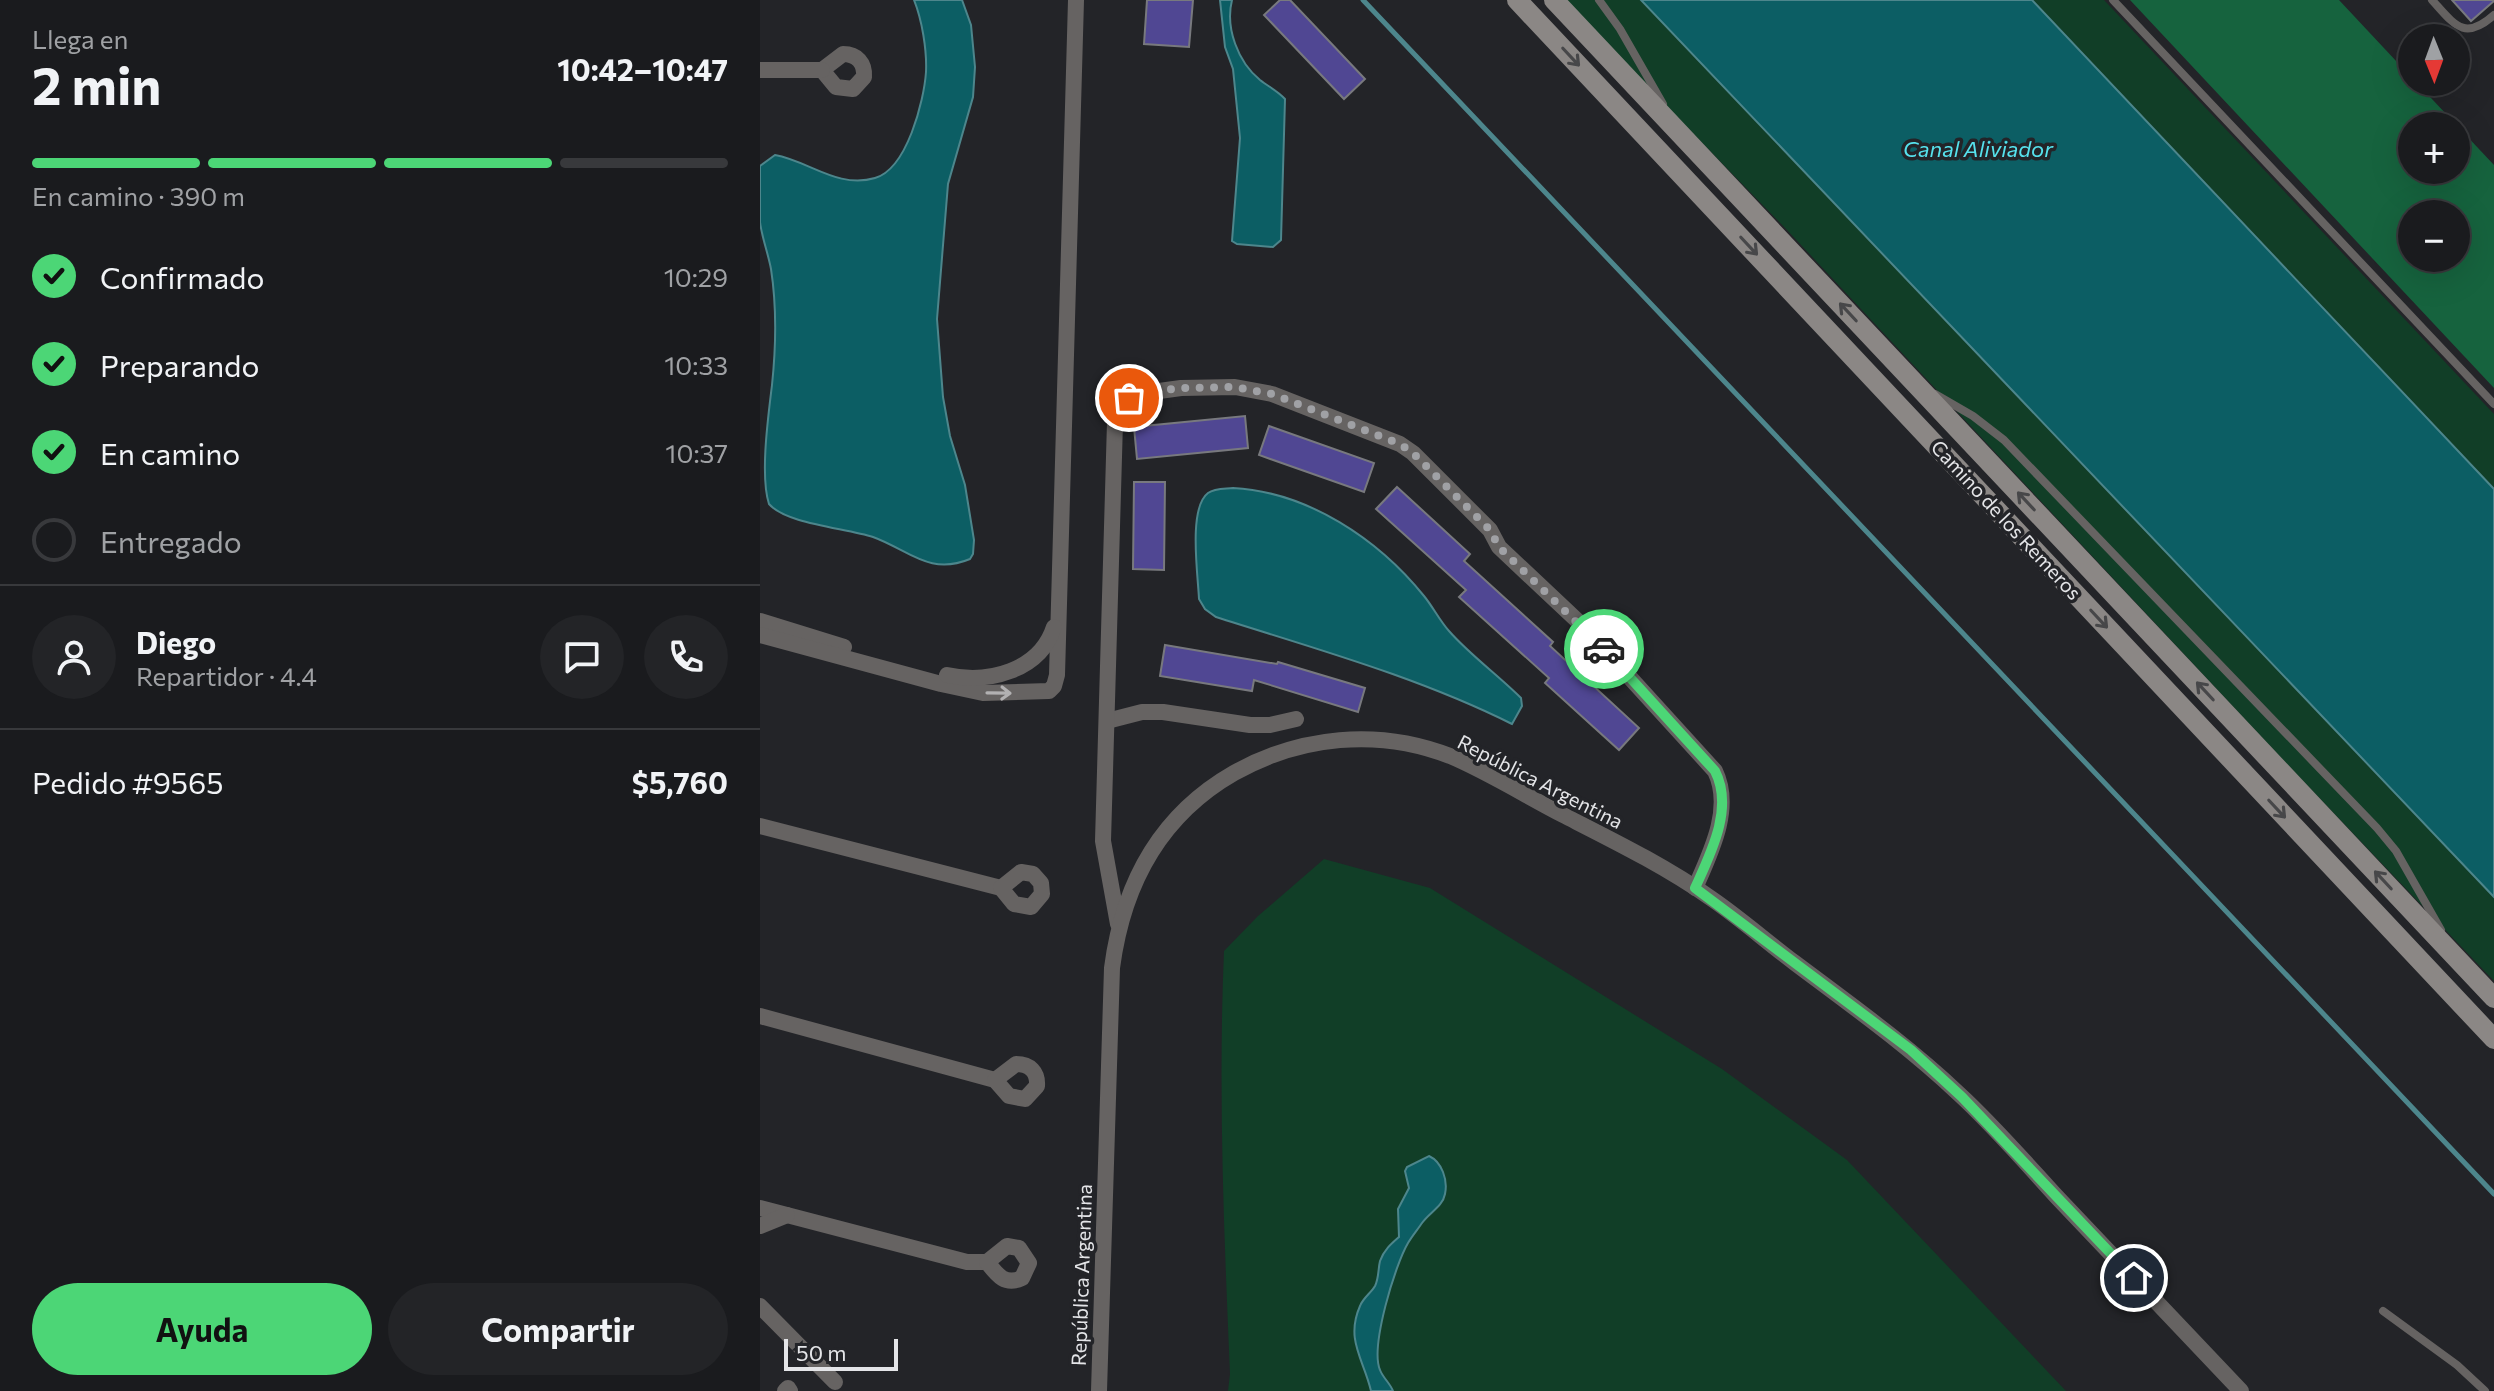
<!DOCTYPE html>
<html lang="es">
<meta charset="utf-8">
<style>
:root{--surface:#1a1b1e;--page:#232427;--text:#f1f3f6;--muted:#9fa1a4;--line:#38393c;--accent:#4cd676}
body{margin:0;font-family:Commissioner,sans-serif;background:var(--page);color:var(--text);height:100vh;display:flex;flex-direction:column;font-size:30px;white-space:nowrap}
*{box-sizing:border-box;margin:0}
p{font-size:26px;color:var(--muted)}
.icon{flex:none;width:44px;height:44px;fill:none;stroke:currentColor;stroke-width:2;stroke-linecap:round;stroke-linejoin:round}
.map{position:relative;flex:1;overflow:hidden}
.details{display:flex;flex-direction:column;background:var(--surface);width:760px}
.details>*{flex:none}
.needle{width:52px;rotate:179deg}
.buttons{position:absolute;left:1638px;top:24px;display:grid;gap:16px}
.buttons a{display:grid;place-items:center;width:72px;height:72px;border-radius:50%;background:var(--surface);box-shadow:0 8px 32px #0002,0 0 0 2px var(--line);font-size:40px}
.scale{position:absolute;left:24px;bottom:20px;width:114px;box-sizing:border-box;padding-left:8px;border:4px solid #e4e5e8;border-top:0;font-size:22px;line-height:28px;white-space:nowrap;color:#e4e5e8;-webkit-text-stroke:6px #232428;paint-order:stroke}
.pin{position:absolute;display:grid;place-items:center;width:68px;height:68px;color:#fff;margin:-34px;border:4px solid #fff;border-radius:50%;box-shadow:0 2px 8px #0007}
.courier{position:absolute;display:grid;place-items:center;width:80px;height:80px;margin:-40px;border:6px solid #4cd676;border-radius:50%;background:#fff;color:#222;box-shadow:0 2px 10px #0007}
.summary em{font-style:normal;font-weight:700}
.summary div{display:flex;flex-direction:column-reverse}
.summary{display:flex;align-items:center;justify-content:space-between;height:136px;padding:0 32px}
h1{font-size:52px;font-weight:700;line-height:60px}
.bar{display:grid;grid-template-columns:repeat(4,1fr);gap:12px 8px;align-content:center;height:96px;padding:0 32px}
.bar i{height:10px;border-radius:6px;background:var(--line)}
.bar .current{background:var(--accent)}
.bar p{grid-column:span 4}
.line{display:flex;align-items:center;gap:20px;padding:0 32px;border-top:2px solid var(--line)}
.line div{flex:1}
.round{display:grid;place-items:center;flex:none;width:84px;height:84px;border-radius:42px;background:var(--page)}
ol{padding:0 32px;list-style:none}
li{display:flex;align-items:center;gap:24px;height:88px}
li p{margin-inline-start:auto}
li .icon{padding:8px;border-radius:50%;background:var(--accent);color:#111;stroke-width:4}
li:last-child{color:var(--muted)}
li i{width:44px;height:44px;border:4px solid var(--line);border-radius:50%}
.cta{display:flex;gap:16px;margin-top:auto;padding:16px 32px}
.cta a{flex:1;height:92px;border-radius:48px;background:var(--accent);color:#111;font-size:32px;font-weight:700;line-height:92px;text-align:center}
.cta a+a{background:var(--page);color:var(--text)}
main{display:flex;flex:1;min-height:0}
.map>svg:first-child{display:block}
.green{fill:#113e27}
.forest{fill:#16633e;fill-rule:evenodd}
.water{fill:#0c5e64;stroke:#4d868c;stroke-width:2}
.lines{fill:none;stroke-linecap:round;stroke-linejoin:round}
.stream{stroke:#4d868c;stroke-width:5}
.building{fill:#504793;stroke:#78797e;stroke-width:2}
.service{stroke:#666362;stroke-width:8}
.minor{stroke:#666362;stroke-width:16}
.secondary{stroke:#8b8785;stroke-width:20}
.oneway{stroke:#474749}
.oneway2{stroke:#b2b1b2}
.done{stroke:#a0a1a5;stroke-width:8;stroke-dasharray:0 14.4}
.route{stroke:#4cd676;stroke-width:10}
.labels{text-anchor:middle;stroke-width:7;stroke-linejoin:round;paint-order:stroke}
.street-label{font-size:20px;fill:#e4e5e8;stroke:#232428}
.water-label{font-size:22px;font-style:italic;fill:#56e2ed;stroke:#232428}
</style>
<main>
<section class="details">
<div class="summary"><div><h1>2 min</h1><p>Llega en</p></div><em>10:42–10:47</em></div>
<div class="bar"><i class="current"></i><i class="current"></i><i class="current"></i><i></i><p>En camino · 390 m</p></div>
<ol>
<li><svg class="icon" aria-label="check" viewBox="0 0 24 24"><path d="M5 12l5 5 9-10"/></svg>Confirmado<p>10:29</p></li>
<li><svg class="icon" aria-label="check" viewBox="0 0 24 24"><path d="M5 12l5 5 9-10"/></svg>Preparando<p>10:33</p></li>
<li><svg class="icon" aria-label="check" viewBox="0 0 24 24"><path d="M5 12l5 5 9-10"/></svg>En camino<p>10:37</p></li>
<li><i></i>Entregado</li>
</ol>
<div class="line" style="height:144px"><a class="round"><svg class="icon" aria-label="person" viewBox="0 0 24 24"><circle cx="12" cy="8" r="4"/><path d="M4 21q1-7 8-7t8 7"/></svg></a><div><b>Diego</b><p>Repartidor · 4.4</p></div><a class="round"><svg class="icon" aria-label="chat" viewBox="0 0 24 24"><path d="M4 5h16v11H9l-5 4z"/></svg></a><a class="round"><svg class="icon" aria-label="phone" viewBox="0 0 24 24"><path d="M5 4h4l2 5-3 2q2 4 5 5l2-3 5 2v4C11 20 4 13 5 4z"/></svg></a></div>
<div class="line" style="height:104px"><div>Pedido #9565</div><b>$5,760</b></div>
<div class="cta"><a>Ayuda</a><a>Compartir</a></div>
</section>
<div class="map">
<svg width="1734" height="1391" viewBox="0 0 1734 1391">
<rect width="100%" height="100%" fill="#232428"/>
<!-- green -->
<g class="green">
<polygon points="803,0 881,0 1734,897 1734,981 1526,763 1027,230"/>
<polygon points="1272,0 1344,0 1734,414 1734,489"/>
<path d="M 564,859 L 670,888 L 962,1069 L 1087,1160 L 1306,1391 L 468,1391 L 470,1374 C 464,1232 458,1092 464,951 L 498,916 Z"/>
</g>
<!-- forest -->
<path class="forest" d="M 1370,0 L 1579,0 L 1652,78 L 1652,82 L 1656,82 L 1734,165 L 1734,388 ZM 1652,126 L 1696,126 L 1696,170 L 1652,170 ZM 1652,214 L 1696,214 L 1696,258 L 1652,258 Z"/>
<!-- water -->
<g class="water">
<path d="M 154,0 L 202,0 L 211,25 L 215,67 L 213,97 L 188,184 L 177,319 L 183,397 L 190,436 L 205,485 L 214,540 L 213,554 L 210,559 C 169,576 149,550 113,537 C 86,528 26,524 9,504 C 0,476 8,418 12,385 C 16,347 17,308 11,269 C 8,253 2,238 0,222 C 0,204 0,184 0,166 L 15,155 C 49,161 78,189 115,178 C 147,169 164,101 166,72 C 167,50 162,20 154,0 Z"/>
<path d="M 460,0 L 472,0 C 465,28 478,62 500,80 C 509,87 518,91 525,99 L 521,240 L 513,247 L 477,244 L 472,241 L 480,138 L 473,69 L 465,47 Z"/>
<polygon points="881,0 1272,0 1734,489 1734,897"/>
<path d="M 473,488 C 548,492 618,539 664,596 C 673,607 680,621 689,631 C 710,655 738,675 761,698 L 762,706 L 752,724 C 658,677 556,649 456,617 L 445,609 L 439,599 C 438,575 428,508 448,493 C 455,488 465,489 473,488 Z"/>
<path d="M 669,1156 C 682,1162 688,1180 685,1194 C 683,1206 669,1213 662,1223 C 658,1229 652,1236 648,1243 C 635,1265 610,1347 620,1370 C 623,1378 630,1383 633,1391 L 611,1391 C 604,1360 585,1340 600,1306 C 603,1298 611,1293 615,1286 C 619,1278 618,1269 620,1261 C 624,1250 631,1244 639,1237 L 638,1209 L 649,1188 L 645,1171 L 647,1167 Z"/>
</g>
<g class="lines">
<!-- stream -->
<polyline class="stream" points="603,0 1734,1194"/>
</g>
<!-- building -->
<g class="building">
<polygon points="387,0 433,0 429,47 384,44"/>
<polygon points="520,0 530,0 605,79 584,99 504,15"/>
<polygon points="1692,0 1734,0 1734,1 1711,21"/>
<polygon points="485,416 488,448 377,459 374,427"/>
<polygon points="509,426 614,463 604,492 499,455"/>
<polygon points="374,482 405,482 404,570 373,569"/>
<polygon points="637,487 710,554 704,561 793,642 790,646 879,728 859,750 785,683 789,678 699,597 706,590 616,509"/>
<polygon points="405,645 517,664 518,662 605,688 598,712 494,680 492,691 400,676"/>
</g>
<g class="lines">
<!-- service -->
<g class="service">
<polyline points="839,0 860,29 903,104"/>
<polyline points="1353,0 1734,404"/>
<path d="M 1672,0 C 1694,24 1704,42 1734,15"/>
<polyline points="1175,394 1213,416 1244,440 1617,828 1636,851 1681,930"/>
<polyline points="1623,1311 1697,1365 1725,1391"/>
</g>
<!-- minor -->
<g class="minor">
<path d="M 83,54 C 97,54 105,63 104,77 L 93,89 L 76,87 L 62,70 Z"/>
<polyline points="0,70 62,70"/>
<polyline points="0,621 84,647"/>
<polyline points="0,635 181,684 223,693 289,691 294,686 297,675 316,0"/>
<path d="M 187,675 C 228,684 280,671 294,627"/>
<polyline points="347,721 382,712 403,712 490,725 510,725 536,719"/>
<polyline points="0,826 241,888"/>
<polygon points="261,872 273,874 281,883 282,894 271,907 254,904 241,888"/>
<path d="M 358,924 L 343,841 L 355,422 L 360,406 L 377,394 L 421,388 L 475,387 L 512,394 L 640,444 L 653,453 L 730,530 L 739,547 L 823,626 L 955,771 C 973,808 951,852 935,888"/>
<polyline points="0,1016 235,1080"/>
<path d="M 256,1064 C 270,1064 278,1072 277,1086 L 265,1099 L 249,1096 L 235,1080 Z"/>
<polyline points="0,1208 207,1262 227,1262"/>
<polyline points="0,1226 27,1215"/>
<path d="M 247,1246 L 259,1248 L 269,1263 L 262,1278 C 245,1286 237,1275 227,1262 Z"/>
<polyline points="0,1306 75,1382"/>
<polyline points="25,1391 28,1388 30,1391"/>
<path d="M 339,1391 L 352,968 C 363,884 399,816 474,773 C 540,736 618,728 690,756 C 728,772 766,796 803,815 C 854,841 905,866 952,899 C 981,919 1007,942 1035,963 C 1091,1005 1147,1045 1198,1093 C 1233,1125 1264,1161 1296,1196 C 1358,1261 1419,1326 1481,1391"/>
</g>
<!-- secondary -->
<g class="secondary">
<polyline points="757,0 1734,1039"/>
<polyline points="794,0 1734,998"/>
</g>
</g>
<!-- one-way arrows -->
<defs><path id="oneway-shaft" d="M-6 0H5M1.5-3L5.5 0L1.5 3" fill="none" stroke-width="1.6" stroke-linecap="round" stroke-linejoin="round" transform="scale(2)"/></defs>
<g class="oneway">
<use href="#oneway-shaft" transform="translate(811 57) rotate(47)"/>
<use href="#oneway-shaft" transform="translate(989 246) rotate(47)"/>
<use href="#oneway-shaft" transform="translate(1088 312) rotate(-133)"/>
<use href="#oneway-shaft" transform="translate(1266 501) rotate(-133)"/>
<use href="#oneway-shaft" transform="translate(1339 619) rotate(47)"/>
<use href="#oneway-shaft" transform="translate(1445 691) rotate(-133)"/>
<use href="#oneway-shaft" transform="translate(1517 809) rotate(47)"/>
<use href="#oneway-shaft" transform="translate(1623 880) rotate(-133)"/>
</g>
<use class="oneway2" href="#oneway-shaft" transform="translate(239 693) rotate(1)"/>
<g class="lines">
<!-- done -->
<polyline class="done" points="369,398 377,394 421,388 475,387 512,394 640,444 653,453 730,530 739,547 844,649"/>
<!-- route -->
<path class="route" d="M 844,649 L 955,771 C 974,808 951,853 935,888 L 1151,1050 L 1202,1097 L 1374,1278"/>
</g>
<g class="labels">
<!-- street labels -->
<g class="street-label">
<text transform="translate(1246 520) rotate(47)" y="7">Camino de los Remeros</text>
<text transform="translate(780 782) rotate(27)" y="7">República Argentina</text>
<text transform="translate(322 1275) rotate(-88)" y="7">República Argentina</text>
</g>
<!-- water labels -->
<g class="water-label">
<text x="1218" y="157">Canal Aliviador</text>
</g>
</g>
</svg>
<div class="buttons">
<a><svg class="needle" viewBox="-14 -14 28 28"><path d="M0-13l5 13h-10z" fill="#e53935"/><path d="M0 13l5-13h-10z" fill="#9fa1a4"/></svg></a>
<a>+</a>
<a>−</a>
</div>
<div class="scale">50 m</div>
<div class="pin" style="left:369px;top:398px;background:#ea580c"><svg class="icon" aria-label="bag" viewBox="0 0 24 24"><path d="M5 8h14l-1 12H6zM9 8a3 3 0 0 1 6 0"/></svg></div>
<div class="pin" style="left:1374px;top:1278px;background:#1f2937"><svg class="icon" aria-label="home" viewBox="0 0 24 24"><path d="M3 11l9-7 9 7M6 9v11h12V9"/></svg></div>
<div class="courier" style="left:844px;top:649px"><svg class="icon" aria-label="car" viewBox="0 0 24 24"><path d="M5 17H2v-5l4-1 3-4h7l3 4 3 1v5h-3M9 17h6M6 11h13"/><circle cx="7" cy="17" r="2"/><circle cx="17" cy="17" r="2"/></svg></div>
</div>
</main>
